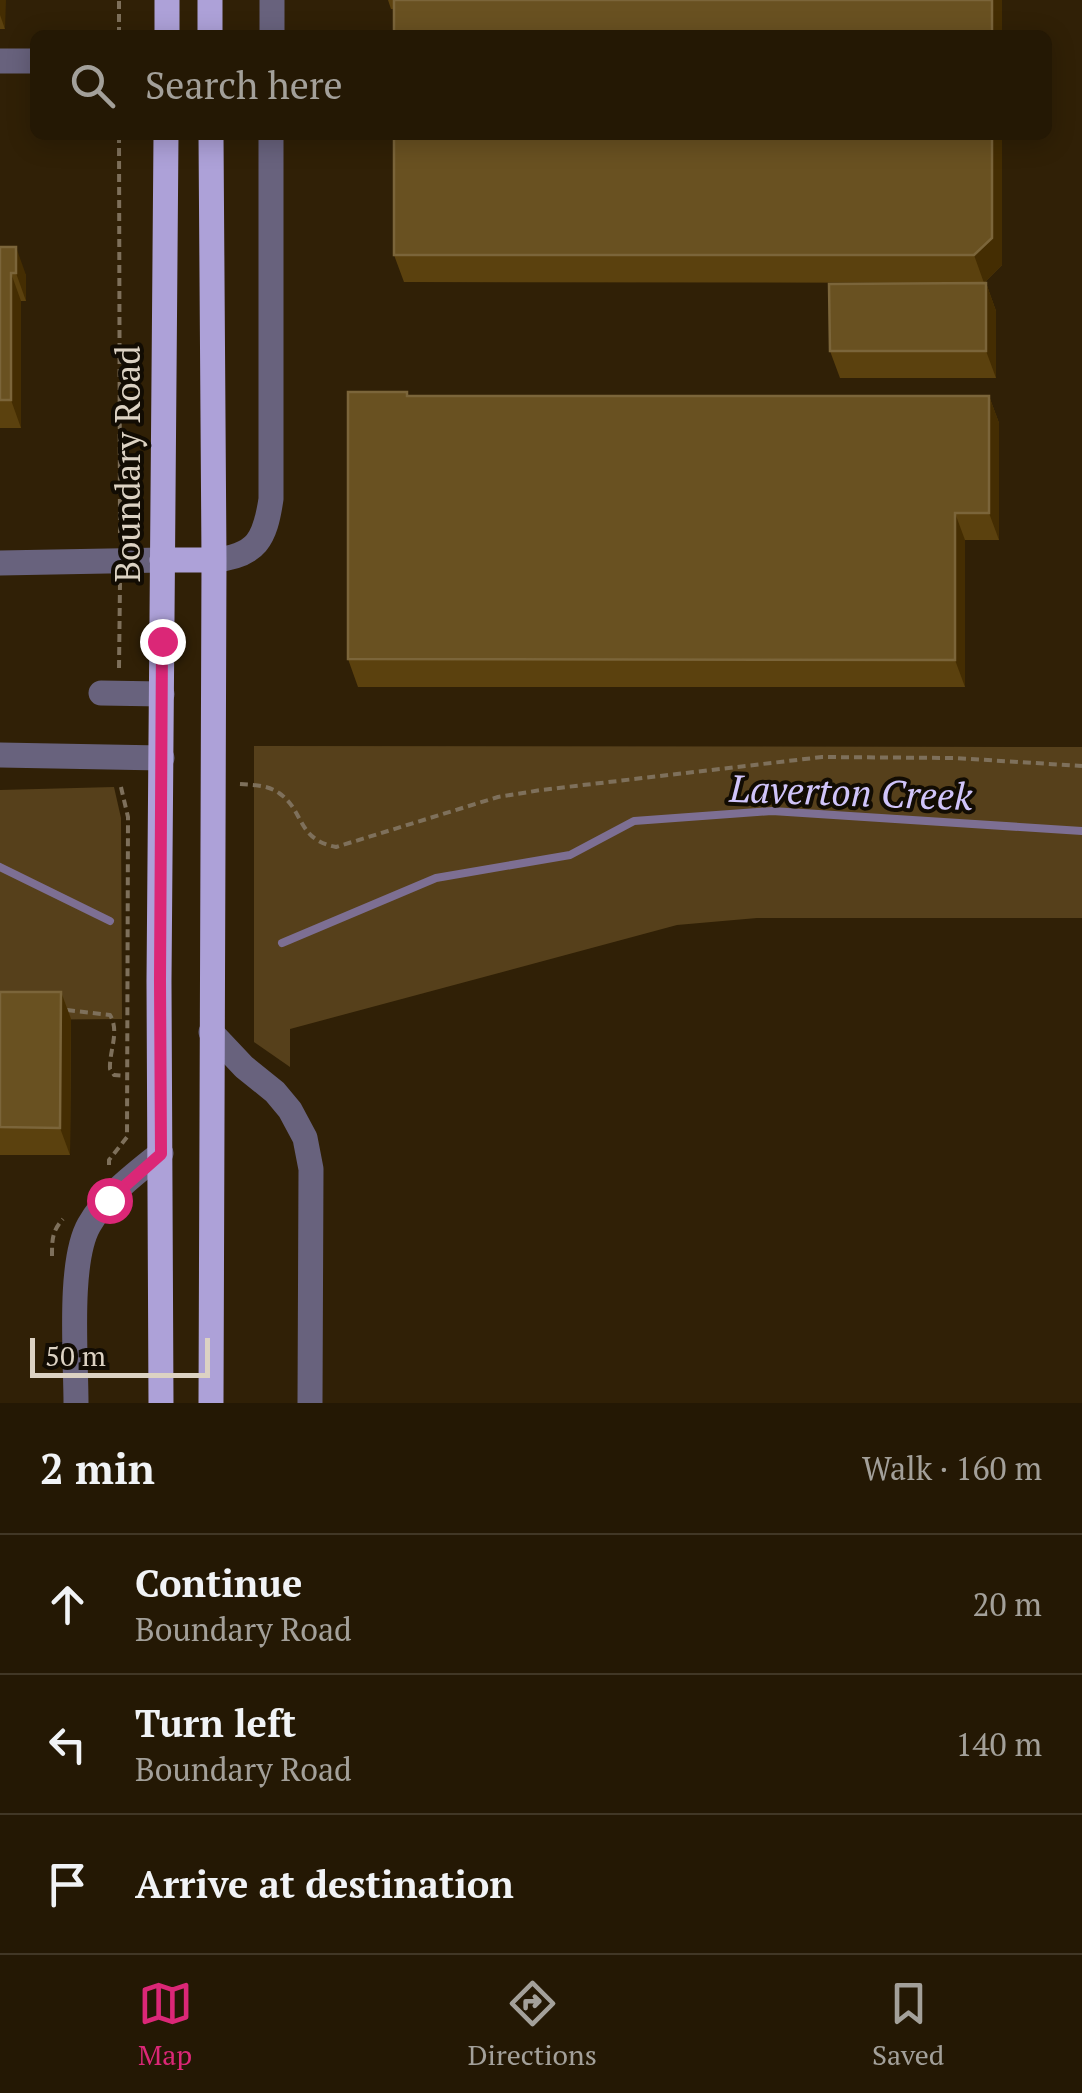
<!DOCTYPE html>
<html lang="en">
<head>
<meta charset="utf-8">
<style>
	:root { --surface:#241804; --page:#2c210e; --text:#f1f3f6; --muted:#a3a09a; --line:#413726; --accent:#db2777 }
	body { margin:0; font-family:"PT Serif",serif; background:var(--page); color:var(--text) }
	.scale { position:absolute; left:30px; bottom:25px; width:180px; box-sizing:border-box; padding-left:10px; border:5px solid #dcd2c3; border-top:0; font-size:28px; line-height:35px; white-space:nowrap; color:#dcd2c3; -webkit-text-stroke:8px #120c03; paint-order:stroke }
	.stop { position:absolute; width:30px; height:30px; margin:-22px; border:8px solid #db2777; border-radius:50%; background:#fff }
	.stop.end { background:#db2777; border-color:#fff; box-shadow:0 2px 10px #0008 }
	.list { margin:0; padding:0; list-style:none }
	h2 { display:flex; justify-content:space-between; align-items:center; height:130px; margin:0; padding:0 40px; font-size:42px }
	h2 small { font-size:32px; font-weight:400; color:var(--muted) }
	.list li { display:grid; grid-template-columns:65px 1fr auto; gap:30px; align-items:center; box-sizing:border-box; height:140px; padding:0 40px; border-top:2px solid var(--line) }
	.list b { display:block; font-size:38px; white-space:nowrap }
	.list p { margin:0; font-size:32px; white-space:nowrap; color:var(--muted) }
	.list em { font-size:32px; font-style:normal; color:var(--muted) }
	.icon { flex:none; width:55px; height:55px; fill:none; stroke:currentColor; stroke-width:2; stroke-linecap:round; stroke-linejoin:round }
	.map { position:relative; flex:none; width:1082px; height:1403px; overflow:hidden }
	.search { position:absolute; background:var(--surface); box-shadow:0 5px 25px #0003; left:30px; right:30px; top:30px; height:110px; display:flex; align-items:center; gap:25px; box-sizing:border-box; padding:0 35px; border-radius:15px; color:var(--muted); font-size:38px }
	.sheet { height:550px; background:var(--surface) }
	nav { display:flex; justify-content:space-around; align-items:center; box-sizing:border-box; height:140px; border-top:2px solid var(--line); background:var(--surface); font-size:28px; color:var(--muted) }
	nav a { display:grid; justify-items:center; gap:5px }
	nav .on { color:var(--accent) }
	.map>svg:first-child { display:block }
</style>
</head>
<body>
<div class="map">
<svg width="1082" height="1403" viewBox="0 0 1082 1403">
	<rect width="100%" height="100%" fill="#302006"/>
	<path fill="#56401b" d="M254,746L1082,747V918H757L677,925L290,1029V1067L254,1042Z
		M114,787L121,818L122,1019L0,1020V790Z"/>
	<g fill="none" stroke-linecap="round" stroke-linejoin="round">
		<path stroke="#7d6f93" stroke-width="8" d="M0,867L110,921
			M282,943L436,878L570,855L634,821L772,811L1082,831"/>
		<path stroke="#7e705b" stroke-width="4" stroke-dasharray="8 5" stroke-linecap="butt" d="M119,35V0
			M119,135L120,538
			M119,668L120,583
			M240,784C253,785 268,785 279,793C305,811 296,839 336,847L498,797L541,790L822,757L955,758L1082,766
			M67,1010L110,1015C120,1032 109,1051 110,1069L114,1075L128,1076
			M109,1165V1160L127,1137L128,817L120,783
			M52,1256C52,1240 52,1231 63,1219"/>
		<path stroke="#68627d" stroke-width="25" d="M272,35V0
			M0,61H35
			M214,560C257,556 265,539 271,499V135
			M0,563L162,560
			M101,693L162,694
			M0,755L162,758
			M211,1032L244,1067L275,1092L290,1110L305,1138L311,1169L310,1403
			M76,1403C76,1357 68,1262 89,1225C105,1196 136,1173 161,1153"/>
		<path stroke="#ada1d8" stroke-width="25" d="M210,0V35
			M167,35V0
			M162,560H214
			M161,1403L159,981L166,135
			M211,1403L214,560L211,135"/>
	</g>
	<path fill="#5b410e" d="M0,0L5,29H0Z
		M388,0H1002L391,9Z
		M1002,135V265L984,283L404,282L394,255Z
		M0,247L26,275V301H21V428H0Z
		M986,283L996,311V378H840L830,351Z
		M408,396H989L999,423V540H965V687H358L348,659Z
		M0,992H61L71,1019L70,1155H0Z"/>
	<path fill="#442d02" d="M0,0H6L5,29L0,15Z
		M992,0H1002V35H992Z
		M992,135H1002V265L984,283L974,255Z
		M16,247L26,275V301L16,273Z
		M11,273L21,301V428L11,400Z
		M986,283L996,311V378L986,351Z
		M989,396L999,423V540L989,513Z
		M955,513L965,540V687L955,660Z
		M61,992L71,1019L70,1155L60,1128Z"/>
	<path fill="#695121" stroke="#7b653a" stroke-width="2.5" d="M394,0H992V35H394Z
		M394,135H992V238L974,255H394Z
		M0,247H16V273H11V400H0Z
		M986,283V351H830L829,284Z
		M348,392H407V396H989V513H955V660L348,659Z
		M0,992H61L60,1128L0,1127Z"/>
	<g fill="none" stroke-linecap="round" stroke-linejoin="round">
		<path stroke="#db2777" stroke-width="12" d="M109,1200L161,1154L160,981L162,641"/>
	</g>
	<g text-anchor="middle" stroke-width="8" stroke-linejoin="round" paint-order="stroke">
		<g font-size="35" fill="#dcd2c3" stroke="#120c03">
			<text transform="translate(128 464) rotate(-90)" y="12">Boundary Road</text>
		</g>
		<g font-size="38" font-style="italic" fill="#d0c4fa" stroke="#120c03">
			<text transform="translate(851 793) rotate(2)" y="13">Laverton Creek</text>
		</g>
	</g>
</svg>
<div class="scale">50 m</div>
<div class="stop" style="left:109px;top:1200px"></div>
<div class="stop end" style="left:162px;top:641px"></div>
<div class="search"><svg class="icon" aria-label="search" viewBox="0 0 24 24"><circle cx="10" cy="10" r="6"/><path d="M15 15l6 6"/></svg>Search here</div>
</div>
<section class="sheet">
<h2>2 min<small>Walk · 160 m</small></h2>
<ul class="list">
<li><svg class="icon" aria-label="ahead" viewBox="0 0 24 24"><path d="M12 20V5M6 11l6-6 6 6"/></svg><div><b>Continue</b><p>Boundary Road</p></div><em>20 m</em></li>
<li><svg class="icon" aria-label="left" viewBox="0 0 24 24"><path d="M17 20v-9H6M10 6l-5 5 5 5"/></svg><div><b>Turn left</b><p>Boundary Road</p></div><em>140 m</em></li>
<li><svg class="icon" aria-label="arrive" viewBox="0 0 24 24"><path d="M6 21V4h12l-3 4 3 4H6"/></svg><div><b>Arrive at destination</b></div></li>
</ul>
</section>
<nav>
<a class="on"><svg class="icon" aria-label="map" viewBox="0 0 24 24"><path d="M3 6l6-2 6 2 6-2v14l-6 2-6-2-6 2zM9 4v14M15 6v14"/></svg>Map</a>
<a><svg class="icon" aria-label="directions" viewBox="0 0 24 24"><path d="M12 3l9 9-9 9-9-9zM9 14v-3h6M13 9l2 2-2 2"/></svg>Directions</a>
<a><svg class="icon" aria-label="saved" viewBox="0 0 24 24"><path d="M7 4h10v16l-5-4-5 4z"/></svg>Saved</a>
</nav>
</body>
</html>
